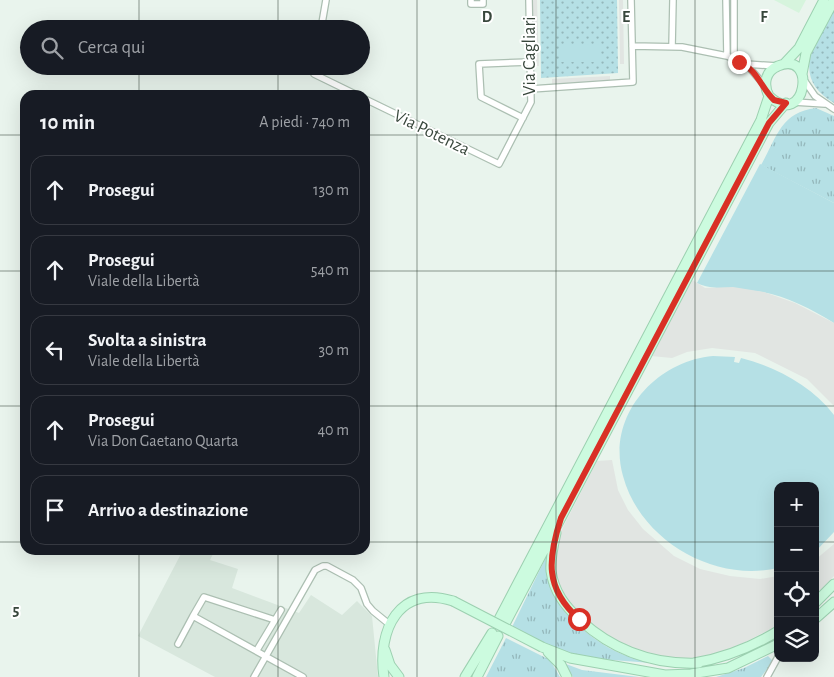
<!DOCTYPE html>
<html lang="it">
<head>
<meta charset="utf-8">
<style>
	:root { --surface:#171b24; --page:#242831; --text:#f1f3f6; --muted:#9ea1a6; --line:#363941 }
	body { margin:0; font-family:"Alegreya Sans",sans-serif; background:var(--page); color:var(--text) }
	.controls { position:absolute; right:15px; bottom:15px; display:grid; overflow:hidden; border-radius:10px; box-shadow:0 5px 20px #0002 }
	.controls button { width:45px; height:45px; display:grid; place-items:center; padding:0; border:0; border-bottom:1px solid var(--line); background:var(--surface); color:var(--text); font:25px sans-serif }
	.stop { position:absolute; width:15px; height:15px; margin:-11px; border:4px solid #d93025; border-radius:50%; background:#fff }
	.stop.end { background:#d93025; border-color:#fff; box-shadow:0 1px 5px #0008 }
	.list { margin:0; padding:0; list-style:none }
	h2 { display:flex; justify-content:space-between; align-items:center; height:65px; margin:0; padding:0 20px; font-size:21px }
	h2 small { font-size:16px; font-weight:400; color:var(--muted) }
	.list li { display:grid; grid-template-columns:32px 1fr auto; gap:15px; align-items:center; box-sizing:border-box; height:70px; margin:0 10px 10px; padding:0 10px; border:1px solid var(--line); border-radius:15px }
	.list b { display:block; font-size:19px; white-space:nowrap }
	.list p { margin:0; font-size:16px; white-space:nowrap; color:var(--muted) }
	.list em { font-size:16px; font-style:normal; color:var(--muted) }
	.icon { flex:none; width:28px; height:28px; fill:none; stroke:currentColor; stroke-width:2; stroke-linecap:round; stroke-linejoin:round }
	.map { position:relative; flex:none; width:834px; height:677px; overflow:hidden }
	.search { position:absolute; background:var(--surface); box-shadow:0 5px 20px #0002; left:20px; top:20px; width:350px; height:55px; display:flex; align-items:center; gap:12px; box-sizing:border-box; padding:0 18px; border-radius:28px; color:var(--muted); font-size:19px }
	.panel { position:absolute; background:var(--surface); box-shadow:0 5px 20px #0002; left:20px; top:90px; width:350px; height:465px; border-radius:15px }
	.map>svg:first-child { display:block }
</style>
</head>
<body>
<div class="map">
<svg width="834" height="677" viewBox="0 0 834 677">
	<defs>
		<pattern id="grass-tufts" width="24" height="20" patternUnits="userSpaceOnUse" patternTransform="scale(1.25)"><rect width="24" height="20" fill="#b5e0e5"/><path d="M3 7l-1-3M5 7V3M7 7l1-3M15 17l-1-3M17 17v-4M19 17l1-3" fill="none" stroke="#94b7bb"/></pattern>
		<pattern id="park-dots" width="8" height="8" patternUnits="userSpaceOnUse" patternTransform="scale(1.25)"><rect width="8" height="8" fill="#b5e0e5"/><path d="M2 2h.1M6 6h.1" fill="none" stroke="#94b7bb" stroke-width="1.8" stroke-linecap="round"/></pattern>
	</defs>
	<rect width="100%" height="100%" fill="#e9f4ed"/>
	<path fill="#d8e7dd" d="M183,550H215L210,560L238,569L232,588L299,613L311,595L342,615L357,601L372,616L378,677H215L138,636Z"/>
	<path fill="#d6f4dd" d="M774,0H806L799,13Z"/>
	<path fill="url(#grass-tufts)" d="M816,108L834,116V203L761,165C777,137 781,112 816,108Z
		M550,549C548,559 546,569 548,579C554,609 589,638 615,651C627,657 639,660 652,663L598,659L560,651L512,627Z
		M506,638L550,660L560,677H486Z
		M768,656L773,661L761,677H716L744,668Z
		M566,664L582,670L639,677H573Z"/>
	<path fill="url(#park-dots)" d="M540,0H617L618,73L541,78Z
		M834,7V103C816,92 806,79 810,57Z"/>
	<path fill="#b5e0e5" d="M599,44V62H560V45Z
		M760,164L834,203V323C813,310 787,296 762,292C745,289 709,290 697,283Z
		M713,356L735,357L734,362L739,363L741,358C776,367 812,386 834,415V532L815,552V486H778V568C714,583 640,540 623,476C606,417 655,361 713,356Z"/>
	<path fill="#e1e5e2" d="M532,0H537L539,66H534Z
		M619,0H623L624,64H620Z
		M610,76V80L552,84V79Z
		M691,279L705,288L733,287L764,292L795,303L834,323V406L807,379L755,353L712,348L687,352L672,358L651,356Z
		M612,460L618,490L628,510L643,529L674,556L700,569L730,576L760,579L778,576V625L736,647L709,656L683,660L625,650L587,623L560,593L553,564L559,535L597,461Z
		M834,544V576L815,596V560Z"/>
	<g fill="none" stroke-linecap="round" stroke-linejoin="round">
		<g stroke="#acbfb2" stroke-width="8">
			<path id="street" d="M471,0V4H483V0
				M726,0L727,56
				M734,0V59
				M321,29L326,0
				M632,46L682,47L727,56L746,64L777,66
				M672,47L673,0
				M746,64L766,87
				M315,66L314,74L357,95
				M804,80L815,96L834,109
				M531,89L633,82L631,0
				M365,99L499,164L531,102L529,0
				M794,102L825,104
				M523,118L481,97L479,64L530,62
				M275,620L281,610
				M178,644L193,616
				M257,650L275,620L204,597L193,616L303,677
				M254,677L315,570L323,566H327L353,580L361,588L367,604L373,611L389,624
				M767,677L778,657"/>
		</g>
		<g stroke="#9cd0b0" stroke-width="11">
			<path id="secondary" d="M784,64L799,48L824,0
				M802,74L806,53L834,0
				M556,533C553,546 550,559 551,571C554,592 565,606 580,620C614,651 653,665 699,663
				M815,603L834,584
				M815,619L834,602
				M498,621L761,120L769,96C763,85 765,71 778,66C818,49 806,131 769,96
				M505,624L769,123L786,103
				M542,647L570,658L665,675L691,674L728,668L778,644
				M385,650L390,665L399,677
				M548,652L561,665L567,677
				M694,663C724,658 752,647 778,631
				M384,677C377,630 399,584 453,601
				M465,677L492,633
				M477,677L498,636"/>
		</g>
		<use href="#street" stroke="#fff" stroke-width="5.5"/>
		<use href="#secondary" stroke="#ccfbdf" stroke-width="9"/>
		<g stroke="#9cd0b0" stroke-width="11" stroke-linecap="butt">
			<path id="secondary-bridge" d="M453,601L542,647"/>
		</g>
		<use href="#secondary-bridge" stroke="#ccfbdf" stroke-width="9"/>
	</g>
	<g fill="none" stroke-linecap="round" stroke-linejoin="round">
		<path stroke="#d93025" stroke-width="6" d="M579,619C544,588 548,558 561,518L769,123L786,103L774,100C761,88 757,69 739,62"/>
	</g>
	<path fill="none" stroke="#38473c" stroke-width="1" stroke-opacity="0.55" d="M139,0V29M278,0V29M417,0V677M556,0V677M695,0V677M139,66V95M278,66V95M0,135H25M365,135H834M0,271H25M365,271H834M0,406H25M365,406H834M0,542H25M365,542H778M815,542H834M139,550V677M278,550V677"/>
	<g text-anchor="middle" stroke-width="4" stroke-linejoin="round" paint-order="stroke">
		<g font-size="18" fill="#38473c" stroke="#fff">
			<text transform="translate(529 56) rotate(-90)" y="6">Via Cagliari</text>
			<text transform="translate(432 132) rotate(26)" y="6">Via Potenza</text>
		</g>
	</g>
	<g font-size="16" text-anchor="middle" font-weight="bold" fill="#38473c" stroke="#fff" stroke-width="4" stroke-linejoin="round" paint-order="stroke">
		<text x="487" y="22">D</text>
		<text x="626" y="22">E</text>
		<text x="764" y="22">F</text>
		<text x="16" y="615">5</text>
	</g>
</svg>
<div class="controls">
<button>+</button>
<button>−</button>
<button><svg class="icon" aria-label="locate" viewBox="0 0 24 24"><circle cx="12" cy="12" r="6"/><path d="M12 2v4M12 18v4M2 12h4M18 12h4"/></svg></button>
<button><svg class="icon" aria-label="layers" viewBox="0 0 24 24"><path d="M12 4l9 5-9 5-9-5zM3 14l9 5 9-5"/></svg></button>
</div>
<div class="stop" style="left:579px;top:619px"></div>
<div class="stop end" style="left:739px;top:62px"></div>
<div class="search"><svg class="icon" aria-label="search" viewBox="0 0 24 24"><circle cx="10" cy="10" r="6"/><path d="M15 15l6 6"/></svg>Cerca qui</div>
<section class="panel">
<h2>10 min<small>A piedi · 740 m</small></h2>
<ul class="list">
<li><svg class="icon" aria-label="ahead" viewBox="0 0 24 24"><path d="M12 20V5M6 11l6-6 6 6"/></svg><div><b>Prosegui</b></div><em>130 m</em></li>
<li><svg class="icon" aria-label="ahead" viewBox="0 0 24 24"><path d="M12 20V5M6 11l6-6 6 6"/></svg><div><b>Prosegui</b><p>Viale della Libertà</p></div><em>540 m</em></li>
<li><svg class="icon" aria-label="left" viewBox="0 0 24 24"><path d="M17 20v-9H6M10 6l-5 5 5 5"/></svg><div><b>Svolta a sinistra</b><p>Viale della Libertà</p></div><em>30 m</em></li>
<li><svg class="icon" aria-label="ahead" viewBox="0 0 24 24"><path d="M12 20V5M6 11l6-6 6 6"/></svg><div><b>Prosegui</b><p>Via Don Gaetano Quarta</p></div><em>40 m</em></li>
<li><svg class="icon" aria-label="arrive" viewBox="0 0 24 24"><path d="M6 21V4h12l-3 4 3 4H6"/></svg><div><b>Arrivo a destinazione</b></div></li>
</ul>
</section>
</div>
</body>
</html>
